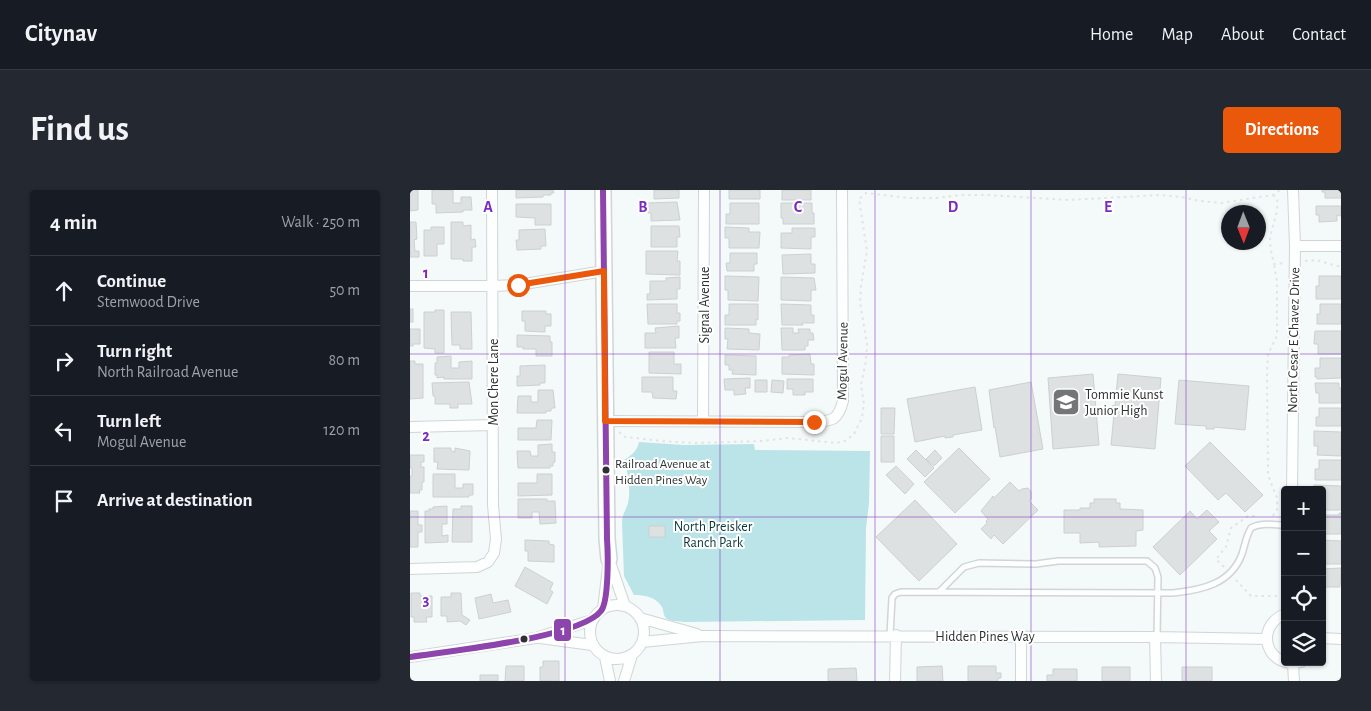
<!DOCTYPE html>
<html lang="en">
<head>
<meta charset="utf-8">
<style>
	:root { --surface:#171b24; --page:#242831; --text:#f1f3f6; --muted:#9ea1a6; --line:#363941; --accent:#ea580c }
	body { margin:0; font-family:"Alegreya Sans",sans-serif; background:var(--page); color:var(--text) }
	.controls { position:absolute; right:15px; bottom:15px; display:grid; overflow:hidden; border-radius:5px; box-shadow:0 1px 4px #0004 }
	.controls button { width:45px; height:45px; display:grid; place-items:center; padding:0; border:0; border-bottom:1px solid var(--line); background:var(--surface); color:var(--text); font:25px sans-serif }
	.compass { position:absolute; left:811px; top:15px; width:45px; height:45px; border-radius:50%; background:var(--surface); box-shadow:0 1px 4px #0004; rotate:179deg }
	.stop { position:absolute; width:15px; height:15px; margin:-11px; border:4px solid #ea580c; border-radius:50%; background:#fff }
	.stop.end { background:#ea580c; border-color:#fff; box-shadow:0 1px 5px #0008 }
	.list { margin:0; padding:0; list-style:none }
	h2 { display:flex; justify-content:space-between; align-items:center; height:65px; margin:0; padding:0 20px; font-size:21px }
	h2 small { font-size:16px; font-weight:400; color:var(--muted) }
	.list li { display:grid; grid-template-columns:32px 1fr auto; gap:15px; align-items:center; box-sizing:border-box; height:70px; padding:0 20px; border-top:1px solid var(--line) }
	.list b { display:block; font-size:19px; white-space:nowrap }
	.list p { margin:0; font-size:16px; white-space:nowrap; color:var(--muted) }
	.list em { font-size:16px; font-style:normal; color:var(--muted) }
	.icon { flex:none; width:28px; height:28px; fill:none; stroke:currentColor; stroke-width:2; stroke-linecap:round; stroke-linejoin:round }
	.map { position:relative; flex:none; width:931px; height:491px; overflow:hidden; border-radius:5px }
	header { display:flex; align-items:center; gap:30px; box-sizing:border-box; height:70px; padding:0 25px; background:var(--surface); border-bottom:1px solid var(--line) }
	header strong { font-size:24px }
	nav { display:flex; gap:28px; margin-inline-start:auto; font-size:18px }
	.intro { display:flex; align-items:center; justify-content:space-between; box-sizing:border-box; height:120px; padding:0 30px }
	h1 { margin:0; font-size:35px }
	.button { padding:12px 22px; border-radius:5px; background:var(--accent); color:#fff; font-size:18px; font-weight:700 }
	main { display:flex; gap:30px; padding:0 30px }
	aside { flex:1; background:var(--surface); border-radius:5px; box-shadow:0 1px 4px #0004 }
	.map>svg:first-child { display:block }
</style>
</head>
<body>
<header>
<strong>Citynav</strong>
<nav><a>Home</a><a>Map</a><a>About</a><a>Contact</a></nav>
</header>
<div class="intro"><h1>Find us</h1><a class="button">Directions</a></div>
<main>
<aside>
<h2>4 min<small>Walk · 250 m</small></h2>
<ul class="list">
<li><svg class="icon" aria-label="ahead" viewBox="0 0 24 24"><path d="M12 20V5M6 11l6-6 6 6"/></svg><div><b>Continue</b><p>Stemwood Drive</p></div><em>50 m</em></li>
<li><svg class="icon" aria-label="right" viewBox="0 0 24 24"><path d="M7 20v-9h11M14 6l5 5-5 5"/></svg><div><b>Turn right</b><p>North Railroad Avenue</p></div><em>80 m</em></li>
<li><svg class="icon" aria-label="left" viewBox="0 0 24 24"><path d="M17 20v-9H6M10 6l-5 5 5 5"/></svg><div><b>Turn left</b><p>Mogul Avenue</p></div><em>120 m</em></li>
<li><svg class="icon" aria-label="arrive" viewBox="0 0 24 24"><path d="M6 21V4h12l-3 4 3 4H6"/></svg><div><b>Arrive at destination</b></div></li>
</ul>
</aside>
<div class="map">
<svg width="931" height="491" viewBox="0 0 931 491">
	<rect width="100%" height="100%" fill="#f4f9f9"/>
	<path fill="#bae4e7" d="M229,252L274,255L344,254L345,260L460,261L459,313L456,338L455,430L275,432C270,431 260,432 256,428C253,425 254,421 252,417C246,407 235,405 224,405L214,386L212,332C212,325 216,320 218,313C221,300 218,282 214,270C222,265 227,261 229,252Z"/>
	<path fill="#dee1e1" stroke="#ccd0d0" d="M0,0H8V20L0,21Z
		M22,0H43V13H51V7H61L62,20H53V22L26,23V14H22Z
		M106,0H143L144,3H141V5H133V7L106,8Z
		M244,0H269V8L244,9Z
		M319,0H350V9H319Z
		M372,0H401V10H372Z
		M912,0H931V8H915V2H912Z
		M267,12L270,30L241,31V23H238L236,13Z
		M320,13H349V34H316V24H320Z
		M371,13H402V23H404V34H373V28H371Z
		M106,14H141V35H125V28L106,27Z
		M906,16H931V26L927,25V31L909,32V25H906Z
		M0,32H6L7,49L4,50L5,61H9V67H0Z
		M41,32H53V36L61,35V50L65,49L66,57H62V71H53V69H41Z
		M241,36H269L270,47H267V57H241Z
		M21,37H34V54H27V66H14V40H21Z
		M315,37L339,38V42H350L349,58H319V48H315Z
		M382,38H405V47H401V59L371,58V43H382Z
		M135,39L136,56H131V59L107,60L106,50H109V40Z
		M236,61H268L267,71H270V85L236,84Z
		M320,63H347V74H344V81H317L316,73H320Z
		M401,64V74H405V83L373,84L372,65Z
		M315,86L349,87L348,111L318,110V100H315Z
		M909,86H931V109H906V96H909Z
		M270,87V99H267V109L237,110V104H240V91H256V88Z
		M371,87L404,88L406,100H401V111L371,110Z
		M237,114H267V123H270V131H267V134H238Z
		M319,114H348V130L346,129V135H315V125H319Z
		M371,114L401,115V125H404V133H392L393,135H372Z
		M910,114H931V134H907V124H910Z
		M0,119H3V132H0Z
		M25,120H34V163H25V159L14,158V122H25Z
		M112,121H136V124H141V136H135V142L115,141V131H112Z
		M41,122H61L62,159H50V155H42Z
		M269,136V148H265L266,158H235V143H246L245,138Z
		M315,138L339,139V143L350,144L349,160L317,159L318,149H315Z
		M371,138H383V143H389L388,139H400V143H403L404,150H398V156H395V160H372Z
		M0,139H10V154H3V156H0Z
		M905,141H931V164H908V154H904Z
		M107,145L140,146V152H142V166H126V159H113V157H107Z
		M239,162H264V174H271V184L239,183Z
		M400,164L401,174H404V185L372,184V167H379V165Z
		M315,165L346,166V185L322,184L323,180H319V175H315Z
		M41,166V178H49V172L62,171V189H34V187L27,188V185H25V173H27V167Z
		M910,168H931V188L907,189V187H905V178H910Z
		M0,171H5V174H13V208L0,209Z
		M135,175V193H130V195L107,196V186H110V176Z
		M683,184L689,255L643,259L638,188Z
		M708,184L751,188L745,259L701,255L704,224L702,223L703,215L705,216Z
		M232,187H263V201H267L266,209L243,208L242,202H232Z
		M340,188V198H335L336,204L324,205V200H315L314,189Z
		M377,189H403V202H395V205H383V199H377Z
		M345,190H357V202H345Z
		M362,190L374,191L373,203L361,202Z
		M769,190L839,196L835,240L804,237V239H796V236L765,234Z
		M59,192L62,214H48V218H40V214H25V206H23L22,193Z
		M621,192L633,259L590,267L585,237L584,238L579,200Z
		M905,193H929V198H931V213H909V203H906Z
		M565,197L572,240L543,245V247L535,248V246L505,252L497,209Z
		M128,200H143L145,218H141V221H136V223H107L108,206H121V212H128Z
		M471,218H485L484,244H471Z
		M909,218H931V236H906V227H909Z
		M127,230H142L141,250H108V238H126Z
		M904,241L931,242V266L907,265L908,256H904Z
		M471,246H484V272H471Z
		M800,252L853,305L835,322L816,303L808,310L775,276Z
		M142,254V262H145V272L143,273V276H140V278H108L107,261H120L121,266H128V255Z
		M24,258H41V261L45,262V258L60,261L59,280L27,279L28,272H24Z
		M549,258L580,289L545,323L514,292Z
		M506,260L524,278L515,287L497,269Z
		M525,260L532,268L524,276L516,269Z
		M0,265H14V272H11V277H14V292H12V300H9L10,303H0V286H2V278H0Z
		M909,270H931V290H905V279H909Z
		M486,276L504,294L495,304L476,285Z
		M23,284H45V298H53V294H63V305H59V307H23Z
		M127,284H142V305L108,306V293H127Z
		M600,292L609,301L612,299L618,298L621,302V309L619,311L628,320L593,354L584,345L581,349L571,339L577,333L576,331L578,329L571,321L583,306L584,308Z
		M904,295L931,296V320H912V300H903Z
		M108,309H137V311H145L146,333L130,334L129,322H122V328H108Z
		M684,309H706V313H710V319L733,320V340L726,341V356L689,357V352L670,353V343H654V320H670V318H680V313H684Z
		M505,310L547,354L509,391L466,347Z
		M37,316V334H32V346L38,345V352L15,353V321H19V319H23V317Z
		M51,316H62V352H42L43,319H51Z
		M797,320L809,332L799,341L807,349L770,385L743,357L780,321L787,329Z
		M0,321H8V335H12V342H8V357H0Z
		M929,323H931V344H912V325H929Z
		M239,336H255V347H239Z
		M115,350L139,351V354L144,355V372L118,371V361H115Z
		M912,350L931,351V374H912Z
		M115,377L143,393L140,400L143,402L137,414L105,396Z
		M931,378L930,397H912V379Z
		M1,403H10V406H22V427H16L17,432H4V427H1Z
		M41,403H51L52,425L60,430L56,435L50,431L37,432V426H31V407H41Z
		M81,404L83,413L98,410L101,422L69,429L65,408Z
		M133,471H149V491H130V477H133Z
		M96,476H114V491H95Z
		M532,476L533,491H507V477Z
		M558,476H586V483H591V488H588V491H558Z
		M692,477H720V491H692Z
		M772,477H802V491H772Z
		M446,478L447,491H418V479Z
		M643,479H667V491H637V485H643Z
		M70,485H88V491H70Z"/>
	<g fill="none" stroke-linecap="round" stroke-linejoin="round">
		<g stroke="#d1d5d5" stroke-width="8">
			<path id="lane" d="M529,402L554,377L569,373L626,374L648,371H737L745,378L748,387L747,447
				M480,445L482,408L485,404L491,402L763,403C792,400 821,394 832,364C835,355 836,346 841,338C850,332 864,335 875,335"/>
		</g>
		<g stroke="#d1d5d5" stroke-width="12">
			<path id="street" d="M885,56H931
				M0,96H83L108,95L194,81
				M195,231L404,232C423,231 428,230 433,211L432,0
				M293,231L294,0
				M0,237L83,235
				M882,300L885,56L883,0
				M200,372L215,416
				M0,379L67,377L78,372L84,363L86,349L83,315L82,0
				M180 442a27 27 0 1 1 54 0a27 27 0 1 1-54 0Z
				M193,419L199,369
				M875,424C843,437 857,480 891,472
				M230,428L287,444
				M745,447L746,491
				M130,448L182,455
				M912,448L931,449
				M232,452L293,446L745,447L857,449
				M0,467L126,448L182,430
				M195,467L200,491
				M883,474L884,491
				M214,491L222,465
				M485,491L486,445
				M611,491V446"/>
		</g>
		<g stroke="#d1d5d5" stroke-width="18">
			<path id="secondary" d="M193,0L197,349L199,369"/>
		</g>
		<path stroke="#e2e4e4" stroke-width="2" stroke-dasharray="2.5 4" stroke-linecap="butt" d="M863,5L867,8C869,23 862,35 860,49C860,57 862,66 864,74L875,73
			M895,71L906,70L931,77
			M209,242L215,247L250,251L285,253L353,251L378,248L426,253L435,251L444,244L452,228L454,214L451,195L456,171L457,155L450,112L451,96L457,61L449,9L456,3L499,8H527L550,5H578L658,10L751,5L772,7L790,11L811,13L863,5L870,0
			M863,326L867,320V308L858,285L857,183L858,164L867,146V92L864,74
			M814,377L806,369L816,357L821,338L838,326H846
			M826,390L841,406H871"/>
		<use href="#lane" stroke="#fdfefe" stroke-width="5"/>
		<use href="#street" stroke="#fdfefe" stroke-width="10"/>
		<use href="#secondary" stroke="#fdfefe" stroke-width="15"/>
		<g stroke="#fff" stroke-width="10">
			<path id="bus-1" d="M0,467C38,461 170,448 191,421C199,411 198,362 197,349L193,0"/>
		</g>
		<use href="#bus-1" stroke="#8e44ad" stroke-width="6"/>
	</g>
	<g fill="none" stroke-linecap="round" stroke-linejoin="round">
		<path stroke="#ea580c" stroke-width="6" d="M108,95L194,81L195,231L404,232"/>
	</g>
	<path fill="none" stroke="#7b2cbf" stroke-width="1" stroke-opacity="0.55" d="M155,0V491M310,0V491M465,0V491M621,0V491M776,0V491M0,164H931M0,327H875M912,327H931"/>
	<defs>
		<g id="school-square" transform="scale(1.4375)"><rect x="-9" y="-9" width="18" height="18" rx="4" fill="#737676" stroke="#fff"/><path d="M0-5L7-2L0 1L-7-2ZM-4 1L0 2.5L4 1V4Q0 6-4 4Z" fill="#fff"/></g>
	</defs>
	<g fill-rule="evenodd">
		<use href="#school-square" x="656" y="212"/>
	</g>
	<g fill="#2d3030" stroke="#fff" stroke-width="2">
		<circle cx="196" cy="280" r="4.5"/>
		<circle cx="114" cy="449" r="4.5"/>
	</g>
	<g text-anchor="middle" stroke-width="4" stroke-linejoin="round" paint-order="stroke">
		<g font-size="13" fill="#2d3030" stroke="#fff" text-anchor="start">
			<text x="205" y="278">Railroad Avenue at<tspan x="205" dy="16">Hidden Pines Way</tspan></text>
		</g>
		<g font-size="14" fill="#2d3030" stroke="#fff">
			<text transform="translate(294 115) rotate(-90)" y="5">Signal Avenue</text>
			<text transform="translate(883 150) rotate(-89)" y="5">North Cesar E Chavez Drive</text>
			<text transform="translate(432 171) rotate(-89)" y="5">Mogul Avenue</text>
			<text transform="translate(83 192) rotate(-90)" y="5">Mon Chere Lane</text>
			<text x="575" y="451">Hidden Pines Way</text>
		</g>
		<g font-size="14" fill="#2d3030" stroke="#fff" text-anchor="start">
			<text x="675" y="209">Tommie Kunst<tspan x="675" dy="16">Junior High</tspan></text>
		</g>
		<g font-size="14" fill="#0a393c" stroke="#fff">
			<text x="303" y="341">North Preisker<tspan x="303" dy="16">Ranch Park</tspan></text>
		</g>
	</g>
	<g font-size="16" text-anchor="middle" font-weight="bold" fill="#7b2cbf" stroke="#fff" stroke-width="4" stroke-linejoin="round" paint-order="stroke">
		<text x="78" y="22">A</text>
		<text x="233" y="22">B</text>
		<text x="388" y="22">C</text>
		<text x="543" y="22">D</text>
		<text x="698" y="22">E</text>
		<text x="16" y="88">1</text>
		<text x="16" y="251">2</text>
		<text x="16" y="415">3</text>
	</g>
	<rect stroke="#fff" stroke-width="2" x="143" y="428" width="19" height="24" rx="5" fill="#8e44ad"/>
	<g font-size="14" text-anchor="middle" font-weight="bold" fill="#fff">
		<text x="153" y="445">1</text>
	</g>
</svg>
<div class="controls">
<button>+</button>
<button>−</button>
<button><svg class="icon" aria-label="locate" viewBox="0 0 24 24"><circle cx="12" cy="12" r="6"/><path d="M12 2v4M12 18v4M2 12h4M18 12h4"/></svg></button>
<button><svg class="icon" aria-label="layers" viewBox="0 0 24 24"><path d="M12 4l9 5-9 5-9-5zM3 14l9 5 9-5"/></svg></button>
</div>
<svg class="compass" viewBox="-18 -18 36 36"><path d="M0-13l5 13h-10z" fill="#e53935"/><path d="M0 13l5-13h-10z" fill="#9ea1a6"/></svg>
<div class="stop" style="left:108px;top:95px"></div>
<div class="stop end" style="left:404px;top:232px"></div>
</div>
</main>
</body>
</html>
